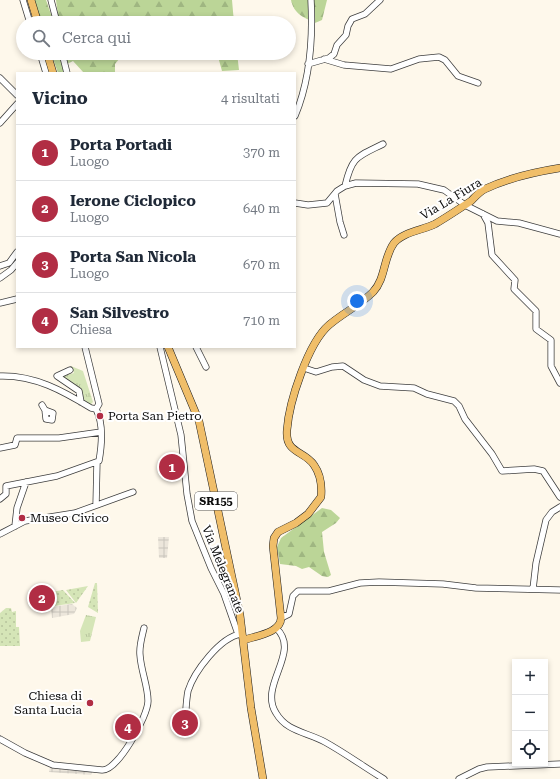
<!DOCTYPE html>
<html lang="it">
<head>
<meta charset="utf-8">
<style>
	:root { --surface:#fff; --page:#f2f2f3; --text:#1f2937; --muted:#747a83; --line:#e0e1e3; --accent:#b12d44 }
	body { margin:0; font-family:"Roboto Serif",serif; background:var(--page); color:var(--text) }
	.controls { position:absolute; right:12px; bottom:12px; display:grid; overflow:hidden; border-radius:0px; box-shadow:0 2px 6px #0003 }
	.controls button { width:36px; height:36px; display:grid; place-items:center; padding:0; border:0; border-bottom:1px solid var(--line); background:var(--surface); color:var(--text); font:20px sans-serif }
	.you { position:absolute; left:357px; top:301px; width:14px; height:14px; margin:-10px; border:3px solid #fff; border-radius:50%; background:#1a73e8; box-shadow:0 0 0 6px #1a73e833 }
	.badge { display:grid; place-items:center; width:26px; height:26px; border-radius:50%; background:var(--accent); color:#fff; font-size:13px; font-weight:700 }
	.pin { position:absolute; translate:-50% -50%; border:2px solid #fff; box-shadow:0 1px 4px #0006 }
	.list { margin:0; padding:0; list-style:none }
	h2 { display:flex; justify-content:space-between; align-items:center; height:52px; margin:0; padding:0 16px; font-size:17px }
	h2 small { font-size:13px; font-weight:400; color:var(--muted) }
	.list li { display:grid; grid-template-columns:26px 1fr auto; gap:12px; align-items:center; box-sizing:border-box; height:56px; padding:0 16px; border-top:1px solid var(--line) }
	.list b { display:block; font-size:15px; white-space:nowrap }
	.list p { margin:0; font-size:13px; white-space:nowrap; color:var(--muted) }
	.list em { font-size:13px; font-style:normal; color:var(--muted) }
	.icon { flex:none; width:22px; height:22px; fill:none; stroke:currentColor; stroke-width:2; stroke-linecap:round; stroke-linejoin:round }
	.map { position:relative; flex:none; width:560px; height:779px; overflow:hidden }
	.search { position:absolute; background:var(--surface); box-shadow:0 2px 6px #0003; left:16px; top:16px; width:280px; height:44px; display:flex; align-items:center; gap:10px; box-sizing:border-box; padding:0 14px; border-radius:22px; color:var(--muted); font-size:15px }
	.panel { position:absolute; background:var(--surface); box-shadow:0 2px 6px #0003; left:16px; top:72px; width:280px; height:276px; border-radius:0px }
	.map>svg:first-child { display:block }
</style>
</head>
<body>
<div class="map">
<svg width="560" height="779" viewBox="0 0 560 779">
	<defs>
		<pattern id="grass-dots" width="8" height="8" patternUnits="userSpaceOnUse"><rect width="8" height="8" fill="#d5e5b7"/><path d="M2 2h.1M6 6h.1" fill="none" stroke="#b6c39c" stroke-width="1.8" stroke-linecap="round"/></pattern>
		<pattern id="forest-firs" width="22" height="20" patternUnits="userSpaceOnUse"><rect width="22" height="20" fill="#bbd597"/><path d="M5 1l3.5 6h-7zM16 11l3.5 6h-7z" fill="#9fb681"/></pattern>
		<pattern id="park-tufts" width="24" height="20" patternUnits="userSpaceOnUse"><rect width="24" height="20" fill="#d5e5b7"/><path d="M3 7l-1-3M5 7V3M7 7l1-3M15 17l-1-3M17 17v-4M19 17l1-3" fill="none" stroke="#b6c39c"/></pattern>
		<pattern id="plaza-grid" width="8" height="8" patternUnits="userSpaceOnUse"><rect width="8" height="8" fill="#ece6db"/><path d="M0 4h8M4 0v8" fill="none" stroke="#c9c4bb"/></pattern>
	</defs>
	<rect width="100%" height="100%" fill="#fef8eb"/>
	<path fill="url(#grass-dots)" d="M95,583H97L98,613L88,607Z
		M88,586L76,603L66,590Z
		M63,590L75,603L54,606L53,602H50L44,593Z
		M6,608H11L12,612L16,611V627H19L20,646H0V613Z"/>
	<path fill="url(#forest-firs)" d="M34,0H46L54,23H41Z
		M56,0H232L234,23H59Z
		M291,0H327L322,20L315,23C303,17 294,14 291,0Z
		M51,53H60L64,73H58Z
		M65,53H124L115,64V73H84L73,61L67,64Z
		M217,53H237L239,70L222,71Z
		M322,508L331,510L340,518L336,523L322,532L324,552L331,575L328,577L322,576L309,567L302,569L296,566L280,564L277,547L281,538Z"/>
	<path fill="url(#park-tufts)" d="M71,366L83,371L93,402L90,405L84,402L78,391L56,378L74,373Z
		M86,615L96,617L90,641L81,642L80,631Z"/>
	<path fill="url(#plaza-grid)" d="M158,537H169L167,558H159Z
		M72,604L77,608L74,614L52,618L51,607Z
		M51,762L56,764L93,769L91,775L49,772Z"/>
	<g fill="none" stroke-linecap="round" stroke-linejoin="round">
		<g stroke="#3e3e3e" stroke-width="7">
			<path id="minor" d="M23,0L30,23
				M51,0L57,23
				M40,53L46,73
				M62,53L67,73
				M324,59L344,65L391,69L419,59L439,57L445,60L458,76L478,83
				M308,64L329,58L334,54L337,45L346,35L348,26L352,19L365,14L380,0
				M0,78L17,95
				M295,116C310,80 313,38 311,0
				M0,123L17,104
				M345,186C352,156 357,157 383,144
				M335,194L340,222L344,235
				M295,203L308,205L327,203L337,191L345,186L356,183L418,184L444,190L465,205L497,221L519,223L560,234
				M483,214L488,223L492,255L515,280L514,289L536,311V329L551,340V366L560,383
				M0,266L9,263L17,252
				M0,278L11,270L17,263
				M0,303L17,299
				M160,347L181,435L187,494L192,521L211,568L224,594L238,634
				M196,347L206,367
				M304,368L316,372L332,367L343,366L364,380L380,386L414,388L427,394L454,401L459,406L465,419L492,454L502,471L534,469L543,471L560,497
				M70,370L57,376L79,391L81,402
				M0,376C35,375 63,391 91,408L96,409L99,404L85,347
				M42,405L45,410L46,419L52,420L53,413L45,410
				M0,448L15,445L17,438H59L101,432
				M0,499L6,494V486L57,476L99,461C102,444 104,424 96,409
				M96,505L97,462
				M15,526L17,508L26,482
				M0,534L25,521L75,513L133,492
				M533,589L536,563L546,520L552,512L560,507
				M281,618L289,614L293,596L298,591H329L360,583L379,582L443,584L476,588L560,590
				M276,628C302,652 258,685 276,713C287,732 307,732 325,742C345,753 364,767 384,779
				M185,722C186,712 186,701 188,691C194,672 220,637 241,634
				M0,739L25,753L53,765L102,770C118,771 148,716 148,701C148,686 141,671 140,655C139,646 142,637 144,628
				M459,779L479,769L487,767L560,764"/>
		</g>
		<g stroke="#1c1c1c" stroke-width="8">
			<path id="major" d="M31,0L38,23
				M47,53L53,73
				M168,347L199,421L240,615L251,708L263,779
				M244,640C255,636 281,633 281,618L273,546L274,538L278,532L296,523L308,514L321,497C322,486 321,475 314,465C304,450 285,454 287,430C289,402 308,343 329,325C343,313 360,305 373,292C386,278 383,258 394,243C403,232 423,230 435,224C447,217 459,209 471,201C475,197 479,192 485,189C508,178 535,172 560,168"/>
		</g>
		<use href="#minor" stroke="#fff" stroke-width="5.5"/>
		<use href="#major" stroke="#f0be69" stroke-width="7"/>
	</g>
	<g fill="#b12d44" stroke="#fff" stroke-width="1.5">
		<circle cx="100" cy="416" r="4"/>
		<circle cx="22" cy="518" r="4"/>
		<circle cx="90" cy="703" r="4"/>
	</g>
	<g text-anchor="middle" stroke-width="4" stroke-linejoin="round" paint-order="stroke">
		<rect fill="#fff" stroke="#545454" stroke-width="1" x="195" y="492" width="42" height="18" rx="3"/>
		<g font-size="11" font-weight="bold" fill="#0b0b0b">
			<text x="216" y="505">SR155</text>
		</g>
		<g font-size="12" fill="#0b0b0b" stroke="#fff">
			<text transform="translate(451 199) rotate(-31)" y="4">Via La Fiura</text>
			<text transform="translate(223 569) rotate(68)" y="4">Via Melegranate</text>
		</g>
		<g font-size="12" fill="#0b0b0b" stroke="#fff" text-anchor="start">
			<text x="108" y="420">Porta San Pietro</text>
			<text x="30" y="522">Museo Civico</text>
			<text x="82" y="700" text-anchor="end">Chiesa di<tspan x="82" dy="14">Santa Lucia</tspan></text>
		</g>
	</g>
</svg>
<div class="controls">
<button>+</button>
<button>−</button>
<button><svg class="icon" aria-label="locate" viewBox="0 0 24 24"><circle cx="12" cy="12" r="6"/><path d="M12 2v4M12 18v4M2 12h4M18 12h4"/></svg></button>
</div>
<div class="you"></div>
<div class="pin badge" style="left:172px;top:467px">1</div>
<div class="pin badge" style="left:42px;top:598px">2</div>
<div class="pin badge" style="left:185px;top:723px">3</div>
<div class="pin badge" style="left:128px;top:727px">4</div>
<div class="search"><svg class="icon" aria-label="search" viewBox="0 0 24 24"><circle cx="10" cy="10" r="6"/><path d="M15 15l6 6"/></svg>Cerca qui</div>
<section class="panel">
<h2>Vicino<small>4 risultati</small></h2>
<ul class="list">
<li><span class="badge">1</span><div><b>Porta Portadi</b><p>Luogo</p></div><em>370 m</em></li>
<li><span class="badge">2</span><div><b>Ierone Ciclopico</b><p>Luogo</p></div><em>640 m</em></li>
<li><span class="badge">3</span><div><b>Porta San Nicola</b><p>Luogo</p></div><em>670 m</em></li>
<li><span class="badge">4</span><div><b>San Silvestro</b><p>Chiesa</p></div><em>710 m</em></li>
</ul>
</section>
</div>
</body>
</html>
